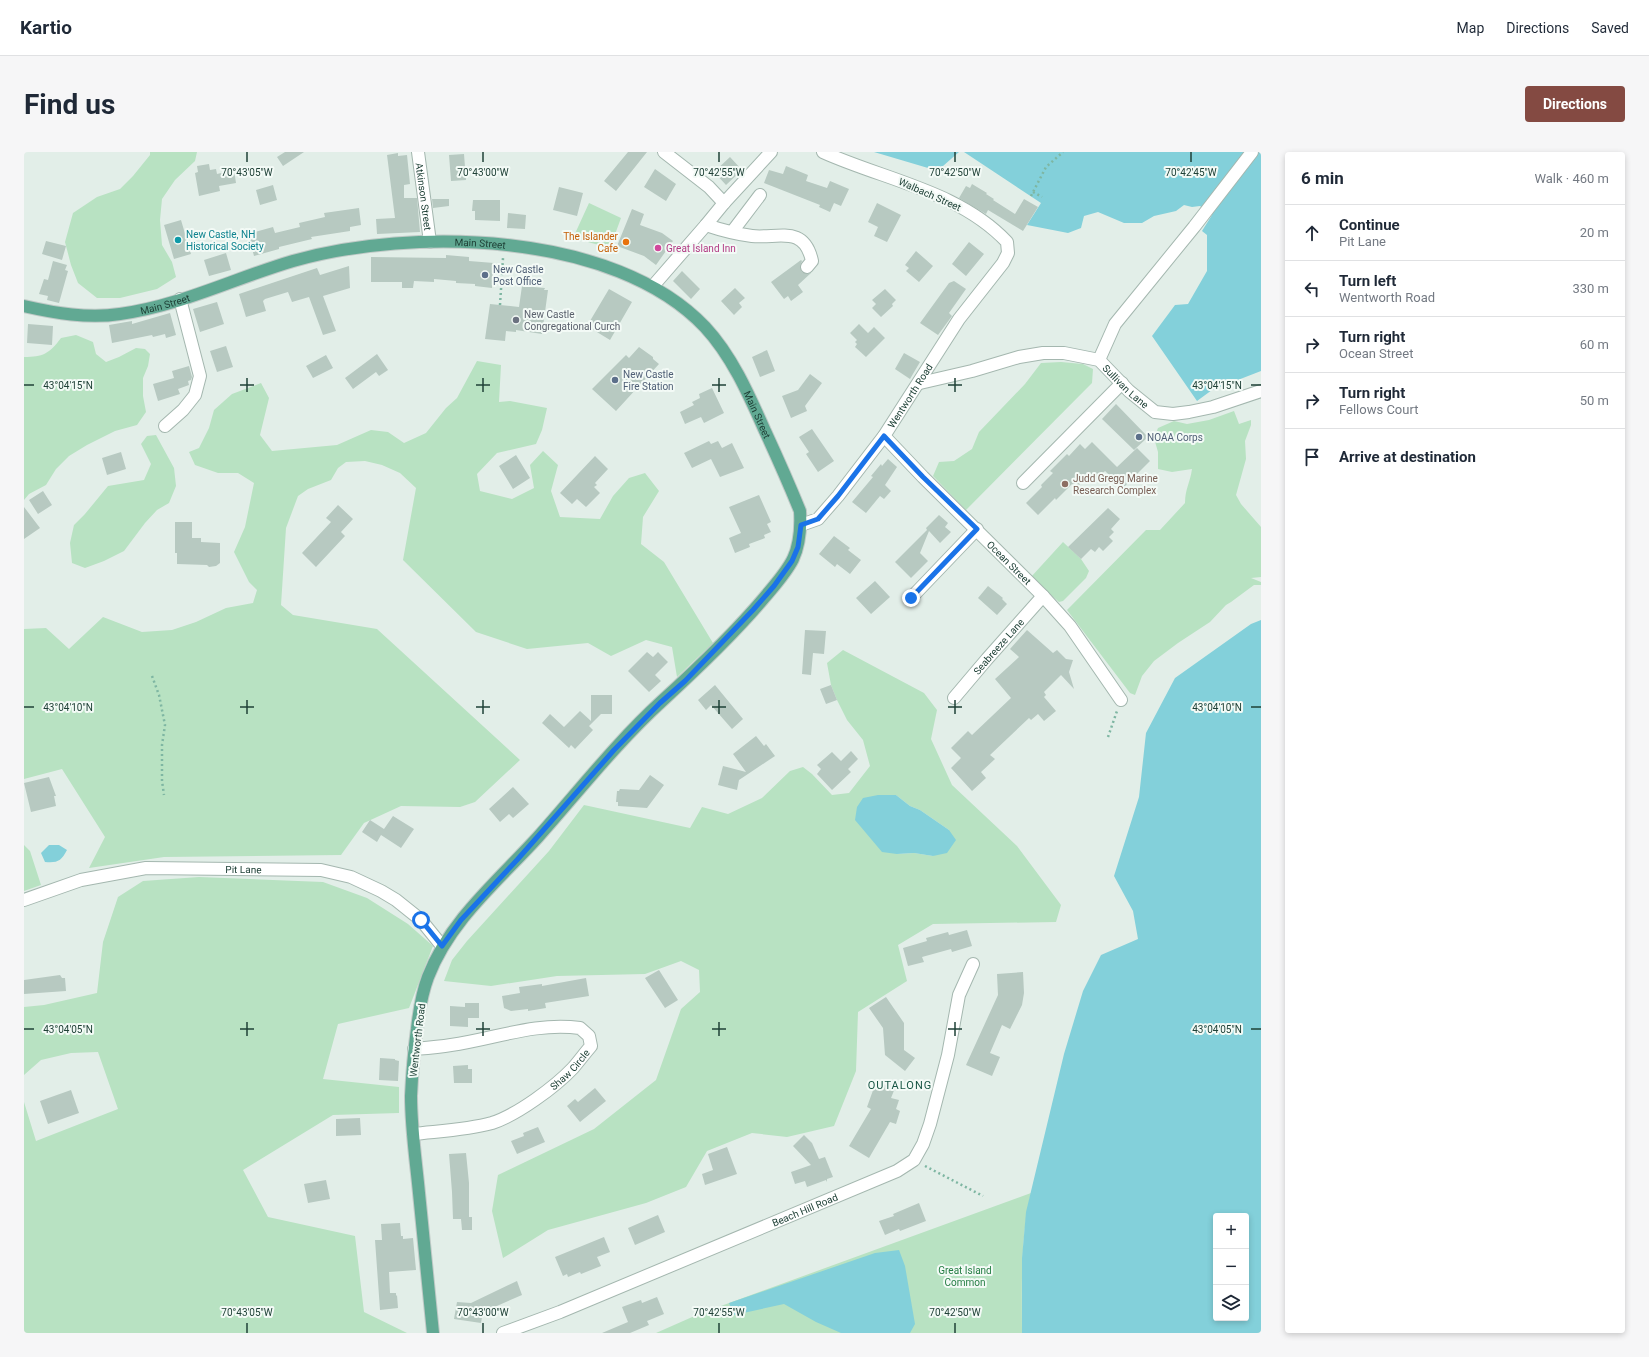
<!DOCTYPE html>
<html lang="en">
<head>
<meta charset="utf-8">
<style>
	:root { --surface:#fff; --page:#f6f6f7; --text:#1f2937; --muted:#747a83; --line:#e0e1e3; --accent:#844a42 }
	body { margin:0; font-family:Roboto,sans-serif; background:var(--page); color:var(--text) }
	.controls { position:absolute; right:12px; bottom:12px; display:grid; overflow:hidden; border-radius:4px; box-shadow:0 2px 6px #0003 }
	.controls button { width:36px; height:36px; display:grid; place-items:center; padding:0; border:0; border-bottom:1px solid var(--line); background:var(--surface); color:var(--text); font:20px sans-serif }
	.stop { position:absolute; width:12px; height:12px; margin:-9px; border:3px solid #1a73e8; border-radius:50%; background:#fff }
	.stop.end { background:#1a73e8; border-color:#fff; box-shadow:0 1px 4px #0008 }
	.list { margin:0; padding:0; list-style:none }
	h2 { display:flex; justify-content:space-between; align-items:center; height:52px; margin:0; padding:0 16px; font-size:17px }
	h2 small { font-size:13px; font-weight:400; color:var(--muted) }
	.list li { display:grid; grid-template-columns:26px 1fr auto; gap:12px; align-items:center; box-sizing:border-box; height:56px; padding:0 16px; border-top:1px solid var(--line) }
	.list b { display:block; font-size:15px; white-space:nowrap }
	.list p { margin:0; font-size:13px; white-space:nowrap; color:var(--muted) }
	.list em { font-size:13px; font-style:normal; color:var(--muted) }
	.icon { flex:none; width:22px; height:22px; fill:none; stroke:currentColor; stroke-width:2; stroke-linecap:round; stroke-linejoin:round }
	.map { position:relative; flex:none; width:1237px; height:1181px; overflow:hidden; border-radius:4px }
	header { display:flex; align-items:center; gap:24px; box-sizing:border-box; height:56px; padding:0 20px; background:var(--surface); border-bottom:1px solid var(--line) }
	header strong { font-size:19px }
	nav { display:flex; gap:22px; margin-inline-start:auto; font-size:14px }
	.intro { display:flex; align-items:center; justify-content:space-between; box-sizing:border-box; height:96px; padding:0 24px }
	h1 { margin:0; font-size:28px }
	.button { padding:10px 18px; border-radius:4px; background:var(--accent); color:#fff; font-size:14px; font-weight:700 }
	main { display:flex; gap:24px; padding:0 24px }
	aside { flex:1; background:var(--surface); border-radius:4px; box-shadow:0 2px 6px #0003 }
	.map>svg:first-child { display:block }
</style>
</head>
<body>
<header>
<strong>Kartio</strong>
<nav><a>Map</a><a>Directions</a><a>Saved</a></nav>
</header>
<div class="intro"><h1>Find us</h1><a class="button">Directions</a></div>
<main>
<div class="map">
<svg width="1237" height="1181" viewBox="0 0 1237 1181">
	<rect width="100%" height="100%" fill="#e2eee8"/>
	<path fill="#b8e2c2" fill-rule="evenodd" d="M126,0H173L171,9L151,28L138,47L136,68L138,93L148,110L152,125L133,137L96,146H73L54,131L47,113L41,90L49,61L73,45L96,37L109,24L126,3Z
		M565,51L597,66L586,96L549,86Z
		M52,183L69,190L72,202L82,210L95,205L112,196L121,197L126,202L124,214L119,226V244L122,260L113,273L91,279L63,293L45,304L32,317L22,333L5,342L0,348V205C19,205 25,202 37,186Z
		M453,209L477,213L475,250L486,249L523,256L518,278L512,292L473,301L453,322L456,339L488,347L510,336L506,313L519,299L534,313L527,339L536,365L576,367L589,344L605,326L621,321L635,339L619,365L617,392L640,410L689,491L653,525L648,495L622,488L587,504L564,491L503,497L452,480L379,408L392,336L376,321L358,313L341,309L322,310L314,316L307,328L284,337L274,344L262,376L257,453L269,463L353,477L496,608L451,650L436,655L377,654L340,671L317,703L140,705L65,716L81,685L38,617L0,627V477L22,476L45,497L79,465L118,480L148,478L172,470L202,456L229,451L233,438L225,430L210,400L221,375L230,331L214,321H194L171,313L165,300L175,296L185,276L190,258L208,242L237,231L245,246L236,283L248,299L313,293L347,278L364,280L380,291L402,281L422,256L433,246Z
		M1037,210L1059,212L1069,217L1068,231L942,358L909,324L915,310L930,309L948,297L955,280L1001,232L1017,211Z
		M1210,259L1215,272L1227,268V273L1221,289L1222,307L1212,343L1217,352L1237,375V425L1227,426L1237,430V433H1230L1207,450L1202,453L1186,470L1154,491L1130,509L1118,524L1111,543L1106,541L1043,458L1122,378H1136L1161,351C1161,337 1166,331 1168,317L1148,320L1134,317V300L1130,286L1134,276L1150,269L1163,272L1185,268Z
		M132,283L150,316L152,334L145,351L133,358L121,371L100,399L80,409L61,416L48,411L46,391L50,373L61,362L84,334L120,328L127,312L117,292L123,284Z
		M1039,390L1057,407L1065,419L1062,426L1039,449L1035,450L1007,425Z
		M819,498L900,541L913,558L907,587L928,633L993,694L1037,753L1032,770L909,772L874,793L883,829L834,860L832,919L810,974L763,985L728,981L683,999L662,1035L622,1051L524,1078L479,1106L468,1059L474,1023L570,977L632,928L657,857L676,840L675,818L657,809L621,822L533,824L467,834L420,829L428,808L443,789L525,699L560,653L666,676L678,655L704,662L738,646L766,619L779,615L788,622L808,643L825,641L846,614L839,588L823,568L813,548L807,533L803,511ZM872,643L886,654L896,658L925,678L909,704L890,701L873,702Z
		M0,693L6,699L17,733L0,739Z
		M175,725L299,730L343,746L384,772L409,794L385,856L314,872L299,927L375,935V961L309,963L219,1018L244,1065L331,1084L340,1160L383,1181H0V950L12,989L94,957L74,900L47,901L17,908L0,923V855L20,853L73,841L79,790L94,745L119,729Z
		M1007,1041C996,1087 998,1134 998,1181H632L675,1162Z"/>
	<path fill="#83d0da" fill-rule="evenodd" d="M850,0H935L919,14L904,16Z
		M940,0H1237V219L1188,238L1173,249L1128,184L1151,153L1164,152L1183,119V83L1178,79L1188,63L1176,54L1168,55L1160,53L1152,59L1130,64L1118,71H1100L1074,60L1060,64L1057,76L1044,81L1003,73L1017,51Z
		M1237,468V1181H998V1106L1002,1060L1040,902L1059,839L1077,803L1114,787L1109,759L1090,724L1115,645L1122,581L1151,526L1227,472ZM1192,1064H1222V1166H1192Z
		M854,643H872L886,654L896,658L925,678L932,688L923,701L909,704L890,701L873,702L858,700L831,668L833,655L839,646Z
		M25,693H35L43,698C37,709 34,711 21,710L17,701Z
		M875,1098L881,1114L891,1172L886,1181H817L792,1170L760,1152L710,1163L705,1151L851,1101Z"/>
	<path fill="#b7c9c1" d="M261,0H280L259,14L253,5Z
		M604,0H623L592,39L580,29Z
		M374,1V4L383,3L386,32L380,33V46H393L396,80L353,82L352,67L371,66L363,3Z
		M440,2L442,28L427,29L425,3Z
		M706,5L718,18L702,33L690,20Z
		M185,12L186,18L192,17L193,22L210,18L212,31L195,34L196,39L175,44L171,21L174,20L173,14Z
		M762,14L784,23L782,29L803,36L806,29L825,37L817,54L810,51L806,60L795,55L796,53L740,31L745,18L759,22Z
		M631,17L652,32L642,49L620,35Z
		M948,32L963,41L962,42L970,47L969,48L991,62L1000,47L1014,55L999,79L964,58L962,62L935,46L942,34L946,36Z
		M249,33L253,48L236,53L232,38Z
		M535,35L559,41L553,64L529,58Z
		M408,47H425V54L409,56Z
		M449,48H476V69L451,68V59H448Z
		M853,51L877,63L863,90L850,84L854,75L844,70Z
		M335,56L337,73L326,75V79L287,85L288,87L255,95V97L230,104L224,82L249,75L251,81L276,75L275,71L301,65L300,61Z
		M608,57L620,62L616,73L638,81L649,89L632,113L620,104L593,94Z
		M484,61L502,63L501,77L483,76Z
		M157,68L167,102L150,107L140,73Z
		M22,89L42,94L38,108L18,102Z
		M945,90L960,102L942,124L928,112Z
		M892,99L909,114L895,130L882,119L885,116L881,113Z
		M202,101L207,118L185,124L180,108Z
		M422,103L445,105V109L470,111L468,136L451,134V132L432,131V129L410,127V130L390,129L389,136H378V130H347V105L422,106Z
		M777,108L778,109L776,114L778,120L782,122L787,121L774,133L779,140L767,149L764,144L760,147L747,130Z
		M29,109L43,113L41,118L44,119L35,151L23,148L24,144L15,142L20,127L24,128Z
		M325,114L326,136L299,144L312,179L299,183L285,145L268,150L264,140L241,147L239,149L242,159L222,165L215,142L293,116L296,123Z
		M658,119L676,137L667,147L649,129Z
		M930,129L942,137L925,161L928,164L914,183L896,171L925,131Z
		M498,134L521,136L520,138H524L518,182L492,178V180L482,179L481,189L461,187L466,152L495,155Z
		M711,136L721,146L715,151L718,155L710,163L697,149Z
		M585,137L608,150L586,188L563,174Z
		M861,137L872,148L868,152L869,154L857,165L848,156L852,152L848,148Z
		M193,150L200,172L176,180L169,157Z
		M146,161L152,183L142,186L141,182L129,185L128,183L88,191L85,173L108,169V172Z
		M4,172L29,174L28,193L3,191Z
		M835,172L844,181L850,175L861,186L842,205L831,195L833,192L831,190L833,188L826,181Z
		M202,194L209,215L193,220L186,199Z
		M615,195L629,205V207L635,212L592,259L568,237L602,203L605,206Z
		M743,198L751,219L736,225L728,205Z
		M880,201L896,210L886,227L871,217Z
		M353,202L364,218L355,224L352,220L329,237L321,226Z
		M302,203L309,216L289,226L282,214Z
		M165,214L168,225L167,228L164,229L165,233L154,237L156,242L134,249L129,232L150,226L148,219Z
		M786,222L798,231L781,254L783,259L767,266L758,244L774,238Z
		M688,236L700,261L680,271L677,265L661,272L656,260L670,253L668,250L676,246L675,242Z
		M1092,252L1124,285L1110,298L1078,267Z
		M788,277L810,309L794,320L782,302L785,300L775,285Z
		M685,289L687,292L694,289L698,296L708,291L720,316L696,325L687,307L668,316L660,301Z
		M1068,290L1093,315L1113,296L1126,309L1099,336L1081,319L1070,330L1064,324L1052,336L1048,332L1032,348L1031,346L1014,363L1002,351L1018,335L1017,333L1029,321L1026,319L1043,302L1045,304L1056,292L1061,297Z
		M97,300L102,317L83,323L78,306Z
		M492,303L506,326L489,337L475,314Z
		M571,304L584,317L571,331L573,333L570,335L576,341L562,355L553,347L548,352L536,341Z
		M864,307L873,315L861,333L867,339L860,347L856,344L842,361L828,350L849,325L847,324L857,312L858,314Z
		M19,339L28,353L14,362L5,348Z
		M735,343L747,370L743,372L747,380L740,383L741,386L725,392L726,395L711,401L705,386L717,381L705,355Z
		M314,353L329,367L317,380L321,384L292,415L278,401L307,370L302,366Z
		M0,355L16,376L0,387Z
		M1084,356L1096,367L1087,377L1090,380L1085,385L1089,389L1079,399L1075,395L1071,400L1067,397L1057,407L1044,395Z
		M915,363L924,371L921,375L927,380L916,391L905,379L896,401L904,409L887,426L871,410L903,378L902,376Z
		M151,370H168V386H177V390L196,391V411L192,414L185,415L183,413L153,412V401H151Z
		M810,384L826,396L824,398L837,408L826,422L813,412L811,415L795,402Z
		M851,429L866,445L847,462L832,446Z
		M964,434L979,446L978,447L983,452L973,463L954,446Z
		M781,478L802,479L800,502L789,501L787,523L778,522Z
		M1003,478L1029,501L1033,498L1042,507L1049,508L1045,520L1050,537L1037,523L1020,540L1022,543L1020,545L1032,559L1020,569L1014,562L1007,568L1005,566L966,603L971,607L957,620L962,626L948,639L927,616L937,606L927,596L944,579L948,583L987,546L971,527L995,505L986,497Z
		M623,500L629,505L634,500L644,510L631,523L637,529L625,540L604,519Z
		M691,533L719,567L708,577L687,553L682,558L674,548Z
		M807,533L813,548L802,552L796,537Z
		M567,543H588V562H577L565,574L569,578L551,597L547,593L545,596L518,571L526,562L540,575L556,559L567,569Z
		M732,584L740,594L742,592L751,604L715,628L713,638L694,633L699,614L722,620L709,602Z
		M827,599L834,607L824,617L827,620L808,638L793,622L797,617L793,613L808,600L817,609Z
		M626,623L640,633L623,656L594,654V650H592L593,639H595L596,637L615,638Z
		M25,625L32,644H30L32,654L7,660L0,631Z
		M489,635L505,652L489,666L485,662L476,670L465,657Z
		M369,664L390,677L377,696L357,683L353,690L338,680L346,668L360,677Z
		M943,778L948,794L928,800L927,797L898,805L900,810L884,814L879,796L903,789L902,786L924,780L925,783Z
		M635,818L654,848L641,856L621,826Z
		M999,820L1000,841L998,853L986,877L978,873L966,901L976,905L968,924L942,913L974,843L973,822Z
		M36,823L38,826H41L42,839L0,842V828Z
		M562,826L565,844L521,851L522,856L504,859V857L487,859L480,856L478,844L496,841L495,835L518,832V834Z
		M862,845L880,871V898L891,906L881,919L861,903L859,876L845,856Z
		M441,851H455V866H444V875L426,874V854L441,855Z
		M356,906L371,907V908L375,909L374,929L355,928Z
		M444,913V917H448V931H430L429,914Z
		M852,930L871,936L867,946L875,948L872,957L876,959L872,972L866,970L845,1006L825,994L847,957L843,955Z
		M571,936L582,949L556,970L543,954L551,947L554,950Z
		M47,938L55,961L24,972L16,949Z
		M336,966L337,983L312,984V967Z
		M514,975L521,990L493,1002L487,989L500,984L499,981Z
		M780,983L788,991L795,1007L801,1005L809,1025L803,1027V1030L802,1028L783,1035L781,1029L771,1032L767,1020L787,1013L769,994Z
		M703,995L713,1022L681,1033L678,1022L689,1018L684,1002Z
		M442,1001L445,1031V1065H448V1078H438L437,1067H429L428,1040L425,1002Z
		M302,1028L306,1047L284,1051L280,1032Z
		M895,1051L902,1069L876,1079L875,1077L861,1083L855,1069L870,1064L869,1062Z
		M634,1063L641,1080L611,1093L604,1076Z
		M376,1071L377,1084H379V1087L389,1086L392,1118L365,1120L366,1141H372V1144L373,1143L374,1156L356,1158L351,1088H358L357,1072Z
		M580,1085L586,1100L573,1105L577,1114L557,1122L556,1120L544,1125L543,1122L539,1124L531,1105Z
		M493,1129L498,1143L459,1160L457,1171L430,1167L433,1150L447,1151Z
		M633,1145L640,1162L623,1169L625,1173L606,1181H578L604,1170L598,1155L617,1148L618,1151Z"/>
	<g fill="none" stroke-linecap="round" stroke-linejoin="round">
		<g stroke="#a4b7af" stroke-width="14">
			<g id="minor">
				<path id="s1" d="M394,0L406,90"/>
				<path d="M640,0L685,35L700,51"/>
				<path d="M682,73C697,78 712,82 728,84C753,87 780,72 788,109L783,115"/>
				<path d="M708,80L736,43"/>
				<path d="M629,134L682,73L700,51L747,0"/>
				<path d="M1075,208L1091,172L1170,75L1228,0"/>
				<path id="s2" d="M896,231L948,219L995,205L1019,201H1040L1075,208L1105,239L1131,260L1149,262L1165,260L1189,255L1237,239"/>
				<path d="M141,274L159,258L171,243L176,224L156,147"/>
				<path id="s3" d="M860,284L899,325L1019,444L1046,474L1097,548"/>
				<path d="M999,331L1098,231"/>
				<path id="s4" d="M777,373L794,367L814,344L860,284L935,167L979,111L984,101L983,90C935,39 861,28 799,0"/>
				<path d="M887,446L953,377"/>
				<path id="s5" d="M930,546L963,507L1019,444"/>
				<path id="s6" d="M0,748L57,728L122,716L297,718L327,725L357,739L372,748L397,768L418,794"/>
				<path id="s7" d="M389,982C415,979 443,978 468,971C493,963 531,935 549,916C555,909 561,901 567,894L565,884L556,876C510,870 471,887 427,893C415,895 402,896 390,897"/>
				<path id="s8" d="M479,1181L536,1160L873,1019L890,1008L899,992L906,972L924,903L935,843L949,812"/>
			</g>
		</g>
		<g stroke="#c0cac7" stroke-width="14">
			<g id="major">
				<path id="s9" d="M0,154C31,161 64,167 96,162C156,154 211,126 269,109C388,75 590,79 681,175C708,204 725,243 741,279C753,305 765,332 776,359C777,376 776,392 769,407C762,421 750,434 740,446C709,483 674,516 638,549C593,590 555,639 514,685C474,729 426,768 404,825C398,841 395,859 393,877C390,899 388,922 387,944C387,977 392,1009 395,1041C400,1088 404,1134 409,1181"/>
			</g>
		</g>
		<path stroke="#7eb6a2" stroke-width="2.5" stroke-dasharray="2 3" stroke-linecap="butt" d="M1009,40L1018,45
			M1007,44L1022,15L1039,0
			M476,153L479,106
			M128,524L135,543L141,573L138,593V629L140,643
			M1084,585L1093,559
			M901,1014L959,1044"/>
		<use href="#minor" stroke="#fff" stroke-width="12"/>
		<use href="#major" stroke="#61a993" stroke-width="12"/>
	</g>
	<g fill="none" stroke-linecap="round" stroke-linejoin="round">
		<path stroke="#1a73e8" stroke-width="5" d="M397,768L418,794L437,768L493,708L590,598L636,551L661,529L729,458L750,434L768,409L774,395L777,373L794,367L814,344L860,284L899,325L953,377L887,446"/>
	</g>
	<path fill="none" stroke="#1f4137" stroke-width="1.5" d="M223,0V10M459,0V10M695,0V10M931,0V10M1167,0V10M223,226V240M459,226V240M695,226V240M931,226V240M0,233H10M216,233H230M452,233H466M688,233H702M924,233H938M1227,233H1237M223,548V562M459,548V562M695,548V562M931,548V562M0,555H10M216,555H230M452,555H466M688,555H702M924,555H938M1227,555H1237M223,870V884M459,870V884M695,870V884M931,870V884M0,877H10M216,877H230M452,877H466M688,877H702M924,877H938M1227,877H1237M223,1171V1181M459,1171V1181M695,1171V1181M931,1171V1181"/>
	<circle fill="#0f9aa8" stroke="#f3faf6" stroke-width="1.5" cx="154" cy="88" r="4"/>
	<circle fill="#e8710a" stroke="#f3faf6" stroke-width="1.5" cx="602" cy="90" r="4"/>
	<circle fill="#d1479c" stroke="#f3faf6" stroke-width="1.5" cx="634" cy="96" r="4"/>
	<g fill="#5c6f8a" stroke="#f3faf6" stroke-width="1.5">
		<circle cx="461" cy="123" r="4"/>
		<circle cx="591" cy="228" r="4"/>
		<circle cx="1115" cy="285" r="4"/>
	</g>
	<circle fill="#6b7280" stroke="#f3faf6" stroke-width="1.5" cx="492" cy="168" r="4"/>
	<circle fill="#8d6e63" stroke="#f3faf6" stroke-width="1.5" cx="1041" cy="332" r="4"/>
	<g text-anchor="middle" stroke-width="4" stroke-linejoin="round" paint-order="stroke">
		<g font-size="10" fill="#1f4137" stroke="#f3faf6">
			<text transform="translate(906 42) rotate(24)" y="4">Walbach Street</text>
			<text dy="4" stroke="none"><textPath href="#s1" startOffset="45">Atkinson Street</textPath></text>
			<text dy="4" stroke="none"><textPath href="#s9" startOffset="467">Main Street</textPath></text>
			<text dy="4" stroke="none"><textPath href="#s9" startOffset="143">Main Street</textPath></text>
			<text dy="4" stroke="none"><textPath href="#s2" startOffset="221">Sullivan Lane</textPath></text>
			<text dy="4" stroke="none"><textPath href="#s4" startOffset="172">Wentworth Road</textPath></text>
			<text dy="4" stroke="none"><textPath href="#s9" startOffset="815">Main Street</textPath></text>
			<text dy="4" stroke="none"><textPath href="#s3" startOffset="178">Ocean Street</textPath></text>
			<text dy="4" stroke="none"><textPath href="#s5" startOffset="68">Seabreeze Lane</textPath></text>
			<text dy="4" stroke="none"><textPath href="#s6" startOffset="224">Pit Lane</textPath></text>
			<text transform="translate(393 888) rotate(-83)" y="4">Wentworth Road</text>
			<text dy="4" stroke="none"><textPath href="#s7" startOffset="175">Shaw Circle</textPath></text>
			<text dy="4" stroke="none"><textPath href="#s8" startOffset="326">Beach Hill Road</textPath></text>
		</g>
		<g font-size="10" fill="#0d838f" stroke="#f3faf6" text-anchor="start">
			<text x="162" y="86">New Castle, NH<tspan x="162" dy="12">Historical Society</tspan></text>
		</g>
		<g font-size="10" fill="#c56008" stroke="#f3faf6" text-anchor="end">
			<text x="594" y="88">The Islander<tspan x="594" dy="12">Cafe</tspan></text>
		</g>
		<g font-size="10" fill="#b23c85" stroke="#f3faf6" text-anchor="start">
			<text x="642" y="100">Great Island Inn</text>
		</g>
		<g font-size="10" fill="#4e5e75" stroke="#f3faf6" text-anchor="start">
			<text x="469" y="121">New Castle<tspan x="469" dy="12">Post Office</tspan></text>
			<text x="599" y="226">New Castle<tspan x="599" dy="12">Fire Station</tspan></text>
			<text x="1123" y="289">NOAA Corps</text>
		</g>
		<g font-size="10" fill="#5b616d" stroke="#f3faf6" text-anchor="start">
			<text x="500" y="166">New Castle<tspan x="500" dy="12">Congregational Curch</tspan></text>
		</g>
		<g font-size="10" fill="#785e54" stroke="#f3faf6" text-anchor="start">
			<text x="1049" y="330">Judd Gregg Marine<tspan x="1049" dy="12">Research Complex</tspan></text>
		</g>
		<g font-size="10" fill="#247d43" stroke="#f3faf6">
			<text x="941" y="1122">Great Island<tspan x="941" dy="12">Common</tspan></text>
		</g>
		<g font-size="11" letter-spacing="1" fill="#185645" stroke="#f3faf6">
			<text x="876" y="937">OUTALONG</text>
		</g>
	</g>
	<g font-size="10" text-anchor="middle" fill="#1f4137" stroke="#f3faf6" stroke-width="4" stroke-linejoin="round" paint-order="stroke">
		<text x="223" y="24">70°43'05"W</text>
		<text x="459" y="24">70°43'00"W</text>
		<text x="695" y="24">70°42'55"W</text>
		<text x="931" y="24">70°42'50"W</text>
		<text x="1167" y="24">70°42'45"W</text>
		<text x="44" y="237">43°04'15"N</text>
		<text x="1193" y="237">43°04'15"N</text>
		<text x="44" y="559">43°04'10"N</text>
		<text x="1193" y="559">43°04'10"N</text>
		<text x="44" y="881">43°04'05"N</text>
		<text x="1193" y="881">43°04'05"N</text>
		<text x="223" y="1164">70°43'05"W</text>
		<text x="459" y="1164">70°43'00"W</text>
		<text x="695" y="1164">70°42'55"W</text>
		<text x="931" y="1164">70°42'50"W</text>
	</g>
</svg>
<div class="controls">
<button>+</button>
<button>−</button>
<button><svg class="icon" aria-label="layers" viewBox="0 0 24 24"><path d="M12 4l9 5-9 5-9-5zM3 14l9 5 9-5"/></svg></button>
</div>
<div class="stop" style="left:397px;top:768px"></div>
<div class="stop end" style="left:887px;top:446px"></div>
</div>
<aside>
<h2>6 min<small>Walk · 460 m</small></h2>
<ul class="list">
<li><svg class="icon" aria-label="ahead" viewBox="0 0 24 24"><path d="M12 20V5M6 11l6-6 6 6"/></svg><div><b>Continue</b><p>Pit Lane</p></div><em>20 m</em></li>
<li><svg class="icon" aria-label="left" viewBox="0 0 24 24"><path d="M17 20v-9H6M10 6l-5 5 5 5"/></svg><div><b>Turn left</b><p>Wentworth Road</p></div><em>330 m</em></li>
<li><svg class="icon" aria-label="right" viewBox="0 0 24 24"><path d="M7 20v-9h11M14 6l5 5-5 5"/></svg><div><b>Turn right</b><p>Ocean Street</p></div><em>60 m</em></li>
<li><svg class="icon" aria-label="right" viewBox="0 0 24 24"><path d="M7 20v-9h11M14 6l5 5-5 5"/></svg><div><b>Turn right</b><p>Fellows Court</p></div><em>50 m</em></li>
<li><svg class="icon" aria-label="arrive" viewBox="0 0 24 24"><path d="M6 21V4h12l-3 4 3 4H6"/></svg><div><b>Arrive at destination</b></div></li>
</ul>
</aside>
</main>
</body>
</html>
